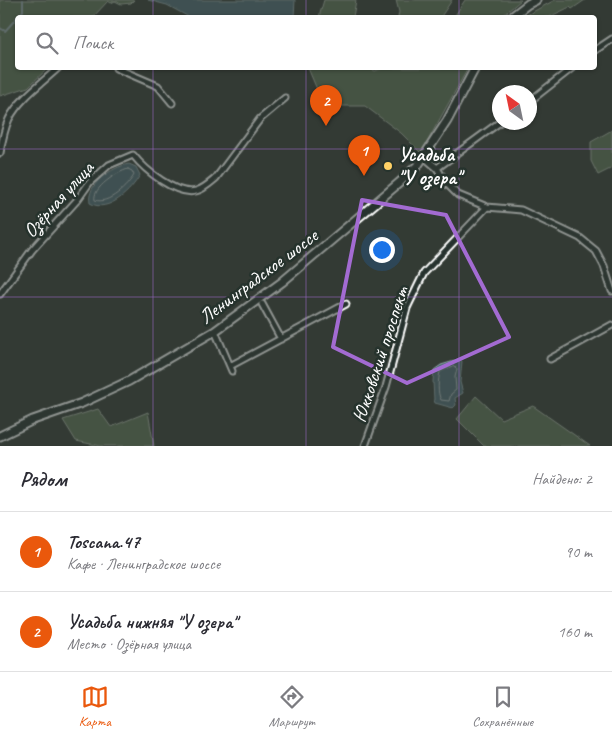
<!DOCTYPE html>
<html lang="ru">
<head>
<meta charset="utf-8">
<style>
	:root { --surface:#fff; --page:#f2f2f3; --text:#2b2b33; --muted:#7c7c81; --line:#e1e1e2; --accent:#ea580c }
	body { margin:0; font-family:Caveat,sans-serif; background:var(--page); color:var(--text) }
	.compass { position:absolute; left:492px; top:85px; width:45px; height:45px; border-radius:50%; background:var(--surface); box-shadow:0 1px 4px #0004; rotate:327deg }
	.you { position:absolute; left:381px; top:249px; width:18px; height:18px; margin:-12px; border:4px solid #fff; border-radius:50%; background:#1a73e8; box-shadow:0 0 0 8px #1a73e833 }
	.badge { display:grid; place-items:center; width:32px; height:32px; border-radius:50%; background:var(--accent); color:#fff; font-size:16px; font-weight:700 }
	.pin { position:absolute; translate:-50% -41px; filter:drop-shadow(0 1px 2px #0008) }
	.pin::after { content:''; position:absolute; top:26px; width:18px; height:15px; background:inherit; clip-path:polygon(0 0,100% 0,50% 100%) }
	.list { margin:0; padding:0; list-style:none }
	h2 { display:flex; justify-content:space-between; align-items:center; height:65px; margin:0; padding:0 20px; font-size:21px }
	h2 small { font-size:16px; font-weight:400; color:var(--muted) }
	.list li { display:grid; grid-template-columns:32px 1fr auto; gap:15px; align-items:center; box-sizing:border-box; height:80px; padding:0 20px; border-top:1px solid var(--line) }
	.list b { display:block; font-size:19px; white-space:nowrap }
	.list p { margin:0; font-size:16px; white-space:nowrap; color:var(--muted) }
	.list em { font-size:16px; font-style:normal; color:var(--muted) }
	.icon { flex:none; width:28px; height:28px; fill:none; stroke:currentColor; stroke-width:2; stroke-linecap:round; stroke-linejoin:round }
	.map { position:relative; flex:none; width:612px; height:446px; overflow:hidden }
	.search { position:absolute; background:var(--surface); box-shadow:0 1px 4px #0004; left:15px; right:15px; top:15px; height:55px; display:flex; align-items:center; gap:12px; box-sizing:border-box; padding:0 18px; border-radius:5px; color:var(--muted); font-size:19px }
	.sheet { height:225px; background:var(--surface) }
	nav { display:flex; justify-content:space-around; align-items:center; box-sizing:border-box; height:70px; border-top:1px solid var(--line); background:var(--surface); font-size:14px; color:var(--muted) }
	nav a { display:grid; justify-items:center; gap:2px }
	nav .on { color:var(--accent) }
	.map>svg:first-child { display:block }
</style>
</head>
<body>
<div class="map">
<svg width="612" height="446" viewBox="0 0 612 446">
	<rect width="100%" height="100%" fill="#333b34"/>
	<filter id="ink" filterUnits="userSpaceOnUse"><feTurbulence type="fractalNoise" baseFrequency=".02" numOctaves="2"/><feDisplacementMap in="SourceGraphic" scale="10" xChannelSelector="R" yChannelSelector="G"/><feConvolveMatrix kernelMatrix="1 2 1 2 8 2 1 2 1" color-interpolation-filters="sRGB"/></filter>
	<g filter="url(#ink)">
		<path fill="#5c7155" stroke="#aeb8aa" d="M0,0H134L131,3L121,4L115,1L111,3L108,1L93,17L18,18V68H48L28,87L0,96Z
			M324,0H356L353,17H319Z
			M396,0H452L440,18L398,17L399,12Z
			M465,0H521L501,17H454Z
			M555,0H585L572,9L570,7L549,17H523Z
			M308,68H369L375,71L383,68H468L421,153L401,133L365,106H324Z
			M612,130V168L598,175L591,161V142Z
			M476,396L501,419L533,406L590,446H484L457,419Z
			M98,409L111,427L148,412L154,446H101L76,441L63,420Z"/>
		<path fill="#4f6c75" stroke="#95a7ac" d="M148,0H295L294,17H189L167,5Z
			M129,164L136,167L140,175C132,190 108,214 90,203C86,184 112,167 129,164Z
			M458,360L462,361L460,382L463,393L455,398L456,405L453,408L435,403L434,400L433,381L434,370L441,365Z"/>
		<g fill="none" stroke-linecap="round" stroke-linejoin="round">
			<path stroke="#b9c4c8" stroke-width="1" d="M128,169L132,171L134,175C128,186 108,205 95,200C92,188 117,172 128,169Z
				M454,366L457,369L455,377L456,390L451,394L449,401L441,400C437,393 438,380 440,372Z"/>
			<path stroke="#95a7ac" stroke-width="2" d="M0,28L5,31L23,11V0"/>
			<g stroke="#fff" stroke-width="9">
				<path id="minor" d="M594,51L612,39
					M116,68L158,86L172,103
					M530,101L572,68
					M0,153C2,141 4,130 9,119C19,99 42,83 58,68
					M424,157L437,168L446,183L458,195L487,207L521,210L580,238L596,251L604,266L612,291
					M437,168L500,122
					M0,294L32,250L78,199L90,182L109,165L133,155C145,170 176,196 196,191C204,189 210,183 216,178L260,119L285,98
					M262,304L281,339
					M215,331L232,371
					M550,359L612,325
					M230,366L346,304
					M365,446L386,387L407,308L424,273L487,207"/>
			</g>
			<g stroke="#fff" stroke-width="11">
				<path id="secondary" d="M510,18L528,4L536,0
					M0,436L33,420L82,403L129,381L215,331L282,282L399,183L418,165L447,121L475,68"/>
			</g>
			<use href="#minor" stroke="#26332d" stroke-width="5"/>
			<use href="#secondary" stroke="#26332d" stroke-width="7"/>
		</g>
	</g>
	<path d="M0 0H612V446H0ZM362,200L446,215L509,337L407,383L333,347Z" fill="#333b34" fill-opacity=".55" fill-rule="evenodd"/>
	<path fill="none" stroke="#a36bd2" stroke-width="4" stroke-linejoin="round" d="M362,200L446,215L509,337L407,383L333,347Z"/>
	<path fill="none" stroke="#a36bd2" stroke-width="1" stroke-opacity="0.55" d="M153,0V18M306,0V18M459,0V18M153,68V446M306,68V446M459,68V446M0,149H612M0,297H612"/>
	<circle fill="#ffd166" stroke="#26332d" stroke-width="2" cx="388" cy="166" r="5"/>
	<g text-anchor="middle" stroke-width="5" stroke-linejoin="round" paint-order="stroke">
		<g font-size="20" font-weight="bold" fill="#fff" stroke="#26332d" text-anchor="start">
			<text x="398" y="161">Усадьба<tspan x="398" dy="23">"У озера"</tspan></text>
		</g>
		<g font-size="20" fill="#fff" stroke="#26332d">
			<text transform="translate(58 199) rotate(-48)" y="7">Озёрная улица</text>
			<text transform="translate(258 276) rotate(-37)" y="7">Ленинградское шоссе</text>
			<text transform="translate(380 354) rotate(-72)" y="7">Юкковский проспект</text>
		</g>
	</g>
</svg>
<svg class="compass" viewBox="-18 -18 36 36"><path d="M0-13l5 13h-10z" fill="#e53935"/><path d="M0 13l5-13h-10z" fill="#7c7c81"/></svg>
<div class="you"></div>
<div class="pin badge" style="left:364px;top:176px">1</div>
<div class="pin badge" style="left:326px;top:126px">2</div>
<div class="search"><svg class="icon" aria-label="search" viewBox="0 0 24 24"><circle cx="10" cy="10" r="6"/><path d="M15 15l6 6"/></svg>Поиск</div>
</div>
<section class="sheet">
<h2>Рядом<small>Найдено: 2</small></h2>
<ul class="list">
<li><span class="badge">1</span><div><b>Toscana.47</b><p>Кафе · Ленинградское шоссе</p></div><em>90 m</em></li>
<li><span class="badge">2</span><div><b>Усадьба нижняя &quot;У озера&quot;</b><p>Место · Озёрная улица</p></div><em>160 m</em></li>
</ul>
</section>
<nav>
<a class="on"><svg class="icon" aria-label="map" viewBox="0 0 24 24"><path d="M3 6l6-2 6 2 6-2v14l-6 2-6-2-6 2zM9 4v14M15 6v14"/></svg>Карта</a>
<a><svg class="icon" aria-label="directions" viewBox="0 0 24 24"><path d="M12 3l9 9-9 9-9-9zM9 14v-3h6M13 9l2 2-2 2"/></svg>Маршрут</a>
<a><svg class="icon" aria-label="saved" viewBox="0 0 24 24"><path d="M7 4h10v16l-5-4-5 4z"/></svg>Сохранённые</a>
</nav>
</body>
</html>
